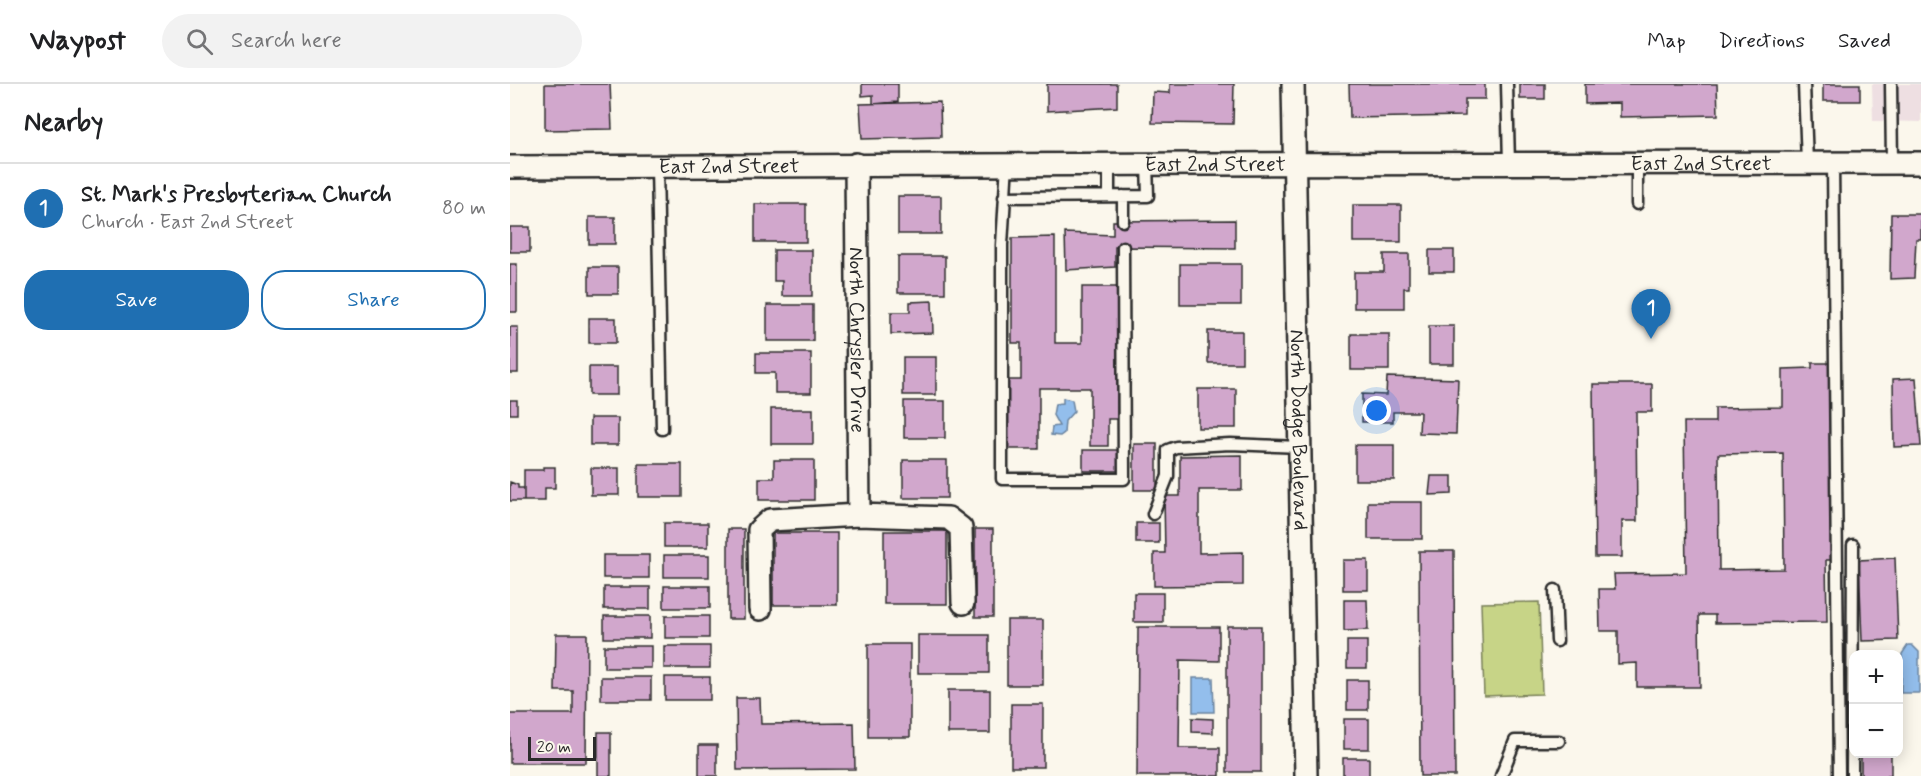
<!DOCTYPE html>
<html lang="en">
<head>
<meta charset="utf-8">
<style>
	:root { --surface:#fff; --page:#f2f2f2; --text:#202124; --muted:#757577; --line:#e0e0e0; --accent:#1f6fb2 }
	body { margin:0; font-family:Mynerve,sans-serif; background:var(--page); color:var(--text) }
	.controls { position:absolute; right:18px; bottom:18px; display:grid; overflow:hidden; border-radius:12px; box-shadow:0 3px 15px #0003 }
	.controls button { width:54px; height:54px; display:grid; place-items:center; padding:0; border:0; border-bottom:2px solid var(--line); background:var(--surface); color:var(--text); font:30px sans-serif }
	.scale { position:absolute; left:18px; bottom:15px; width:68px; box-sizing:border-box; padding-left:6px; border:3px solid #2b2b2b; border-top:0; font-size:16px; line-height:21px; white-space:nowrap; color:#2b2b2b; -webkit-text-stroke:4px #fbf7ec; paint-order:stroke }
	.you { position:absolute; left:867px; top:327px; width:21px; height:21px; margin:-15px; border:4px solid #fff; border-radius:50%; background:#1a73e8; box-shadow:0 0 0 9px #1a73e833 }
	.badge { display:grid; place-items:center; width:39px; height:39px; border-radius:50%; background:var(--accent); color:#fff; font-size:20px; font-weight:700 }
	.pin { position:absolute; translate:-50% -50px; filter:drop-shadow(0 2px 3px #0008) }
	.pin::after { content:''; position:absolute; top:32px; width:21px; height:18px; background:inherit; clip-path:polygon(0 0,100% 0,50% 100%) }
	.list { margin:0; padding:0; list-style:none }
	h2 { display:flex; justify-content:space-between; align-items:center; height:78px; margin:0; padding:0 24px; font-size:26px }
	h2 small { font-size:20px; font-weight:400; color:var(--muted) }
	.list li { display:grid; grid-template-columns:39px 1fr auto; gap:18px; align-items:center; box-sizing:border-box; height:90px; padding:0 24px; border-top:2px solid var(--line) }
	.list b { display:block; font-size:22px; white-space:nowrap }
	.list p { margin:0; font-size:20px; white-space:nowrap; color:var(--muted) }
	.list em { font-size:20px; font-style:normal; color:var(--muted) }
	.actions { display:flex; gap:12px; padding:18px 24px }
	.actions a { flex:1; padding:14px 0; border:2px solid var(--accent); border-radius:24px; text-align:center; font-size:21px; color:var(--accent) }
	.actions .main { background:var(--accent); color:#fff }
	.icon { flex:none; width:33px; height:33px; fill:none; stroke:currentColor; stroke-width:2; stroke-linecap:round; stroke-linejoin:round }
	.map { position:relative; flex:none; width:1411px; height:692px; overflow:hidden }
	header { display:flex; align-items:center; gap:36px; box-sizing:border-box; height:84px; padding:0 30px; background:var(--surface); border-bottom:2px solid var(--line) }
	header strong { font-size:28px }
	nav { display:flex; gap:33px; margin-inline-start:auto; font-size:21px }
	.search { width:420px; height:54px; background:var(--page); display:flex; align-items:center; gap:15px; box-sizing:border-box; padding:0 21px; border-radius:33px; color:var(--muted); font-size:22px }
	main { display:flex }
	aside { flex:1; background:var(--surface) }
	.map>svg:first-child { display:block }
</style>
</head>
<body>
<header>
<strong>Waypost</strong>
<div class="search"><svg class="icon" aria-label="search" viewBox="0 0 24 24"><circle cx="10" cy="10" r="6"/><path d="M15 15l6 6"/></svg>Search here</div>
<nav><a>Map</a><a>Directions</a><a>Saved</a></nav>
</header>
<main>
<aside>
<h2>Nearby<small></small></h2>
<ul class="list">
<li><span class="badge">1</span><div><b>St. Mark's Presbyterian Church</b><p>Church · East 2nd Street</p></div><em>80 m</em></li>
</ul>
<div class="actions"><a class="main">Save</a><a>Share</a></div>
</aside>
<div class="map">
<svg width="1411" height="692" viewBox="0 0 1411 692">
	<rect width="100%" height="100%" fill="#fbf7ec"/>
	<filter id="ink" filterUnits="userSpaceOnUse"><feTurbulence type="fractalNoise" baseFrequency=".0167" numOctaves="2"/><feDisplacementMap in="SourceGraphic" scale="12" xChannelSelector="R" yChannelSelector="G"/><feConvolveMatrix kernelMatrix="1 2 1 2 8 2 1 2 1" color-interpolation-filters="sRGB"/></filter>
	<g filter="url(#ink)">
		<path fill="#eedfe2" d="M1362,0H1411V38L1363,37Z"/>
		<path fill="#c7d487" stroke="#798059" stroke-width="1.5" d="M1029,518L1032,610L974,612L971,519Z"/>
		<path fill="#93beec" stroke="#69839f" stroke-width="1.5" d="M553,314L562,316L564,327L555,337L554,349L550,352L541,351L542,343L549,342L543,331L545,320L553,319Z
			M1398,561H1402L1409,568V609H1391L1392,570Z
			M683,594H703L704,628H683Z"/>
		<path fill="#d1a7cc" stroke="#2b2b2b" stroke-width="1.5" fill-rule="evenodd" d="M35,0H100L102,45L35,46Z
			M352,0H388V18L363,20V11L352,12Z
			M537,0H607V23L537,27Z
			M660,0H724L723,40L642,39L643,8L660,9Z
			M839,0H975V15H955V32L840,34Z
			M1010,0H1035V15H1010Z
			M1075,0H1207L1208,31L1110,33V19L1075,20Z
			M1313,0H1350V17H1313Z
			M430,18L431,53L352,55L350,20Z
			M388,112H431V150H388Z
			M245,120H296V158H245Z
			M843,121H891V158H843Z
			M1381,130H1411V155H1406L1404,194L1380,195Z
			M79,133H105V160H79Z
			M725,136V164L605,163V183L556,186L555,149L603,151V137Z
			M0,143H20V168H0Z
			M545,153V259H572V203H607V335H598V362H580V304H529V365H495V296H511V259H502V154Z
			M264,166H302V212H272V197H264Z
			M919,166H944V188H919Z
			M874,170H899V204H894V224H844V188H874Z
			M388,172H435V209H388Z
			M0,180H7V228H0Z
			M670,180H731V221H670Z
			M79,183H108V210H79Z
			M422,217L423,249L381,250V228H400V218Z
			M257,221H303V257H257Z
			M79,234H106V259H79Z
			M919,242H944V280H919Z
			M0,243H8V289H0Z
			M698,247H732V279H698Z
			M841,250H879V286H841Z
			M246,269H301V309H265V289H246Z
			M393,273H426V311H393Z
			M1302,279H1320L1322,476H1316L1317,538L1205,539V531H1189L1190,603H1127V579L1108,580V547H1090L1089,505H1105L1104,490L1176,489L1174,338H1205V324L1273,323V285L1302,284ZM1273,369L1274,485L1209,486L1208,370Z
			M79,283H107V311H79Z
			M877,293L948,295L946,350L909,349L910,328H883V338H852V310L876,311Z
			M1406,294L1411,362L1384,363L1383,295Z
			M1083,300H1142V328H1126L1127,437H1112V473H1085Z
			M688,305H726V344H688Z
			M0,316H7V330H0Z
			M394,317H435V354H394Z
			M261,325H303V360H261Z
			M80,334H108V361H80Z
			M624,360H647V406H624Z
			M845,361H884V396H845Z
			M573,366H608V387H573Z
			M732,371V406H689V469L733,468V501L644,502V469H655L654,412H670V372Z
			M264,376H304V416H249V394H264Z
			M393,376H437V414H393Z
			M128,380H172V413H128Z
			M33,383H45V404H35V417H14V386H33Z
			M81,384H109V411H81Z
			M921,392H942V410L919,411Z
			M0,398L8,401V404H14V417H0Z
			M858,418H912V455H858Z
			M154,439H198V463H154Z
			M626,439H649V459H626Z
			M218,445H234V535H218Z
			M465,445H483V533H465Z
			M374,447H437V520H374Z
			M263,449H327V521H263Z
			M909,467H944L945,692H910Z
			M93,471H139V494H93Z
			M154,471H199V493H154Z
			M1385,474L1388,556L1352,557L1349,476Z
			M833,476H858V506H833Z
			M154,502H200V524H154Z
			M94,503H140V525H94Z
			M624,509H653V538H624Z
			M834,516H857L858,546L834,547Z
			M94,532H140V554H94Z
			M155,532H199V554H155Z
			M497,536H533V601H497Z
			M717,542H751V688H717Z
			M628,543H709V577L670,576L669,664H710V692H627Z
			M46,550H77L76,679H0V630H63V607H45Z
			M408,551H479V589H408Z
			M837,557H857V584H837Z
			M358,560H400V653H358Z
			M94,562H141V584H94Z
			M154,562H200V584H154Z
			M91,593H141V616H91Z
			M155,593H200V616H155Z
			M837,596H858V626H837Z
			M438,606H480V649H438Z
			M226,614H250L251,640L344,639L345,685L227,686Z
			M501,620H533V683H501Z
			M682,634L703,635V649L682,648Z
			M834,635H859V665H834Z
			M88,648H101V692H88Z
			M189,661H207V692H189Z
			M1351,670H1381V692H1351Z
			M833,674H859V692H833Z"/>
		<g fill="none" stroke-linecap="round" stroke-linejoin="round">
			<g stroke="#2b2b2b" stroke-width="15">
				<path id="lane" d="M997,0L999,80
					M1294,0L1297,79
					M1381,0L1382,79
					M497,79L492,161V395H614L613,163
					M599,79V112
					M1323,79L1329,692
					M1127,80V120
					M147,82L152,345
					M494,113L638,112L637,79
					M613,137V112
					M643,430L658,392V366L666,363L720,360L790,363
					M1045,506L1047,557
					M991,692L1005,657H1049
					M1342,692L1343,461"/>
			</g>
			<g stroke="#2b2b2b" stroke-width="26">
				<g id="street">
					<path id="s1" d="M783,0L796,692"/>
					<path id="s2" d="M346,80L349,431"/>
					<path id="s3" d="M0,83C470,80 941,79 1411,79"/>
					<path d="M250,525L249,446L260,436L349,431L438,434L451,444L453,519"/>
				</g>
			</g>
			<use href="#lane" stroke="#fbf7ec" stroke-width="10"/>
			<use href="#street" stroke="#fbf7ec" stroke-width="21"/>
		</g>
	</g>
	<g text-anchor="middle" stroke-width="4.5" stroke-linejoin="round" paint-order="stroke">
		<g font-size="21" fill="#2b2b2b" stroke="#fbf7ec">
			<text dy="7" stroke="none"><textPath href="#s3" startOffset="705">East 2nd Street</textPath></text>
			<text dy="7" stroke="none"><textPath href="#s3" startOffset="1191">East 2nd Street</textPath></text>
			<text dy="7" stroke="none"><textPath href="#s3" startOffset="219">East 2nd Street</textPath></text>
			<text dy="7" stroke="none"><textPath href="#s2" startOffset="176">North Chrysler Drive</textPath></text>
			<text dy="7" stroke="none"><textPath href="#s1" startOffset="346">North Dodge Boulevard</textPath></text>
		</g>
	</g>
</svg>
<div class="controls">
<button>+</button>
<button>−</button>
</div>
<div class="scale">20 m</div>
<div class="you"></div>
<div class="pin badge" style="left:1141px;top:255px">1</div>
</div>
</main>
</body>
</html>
